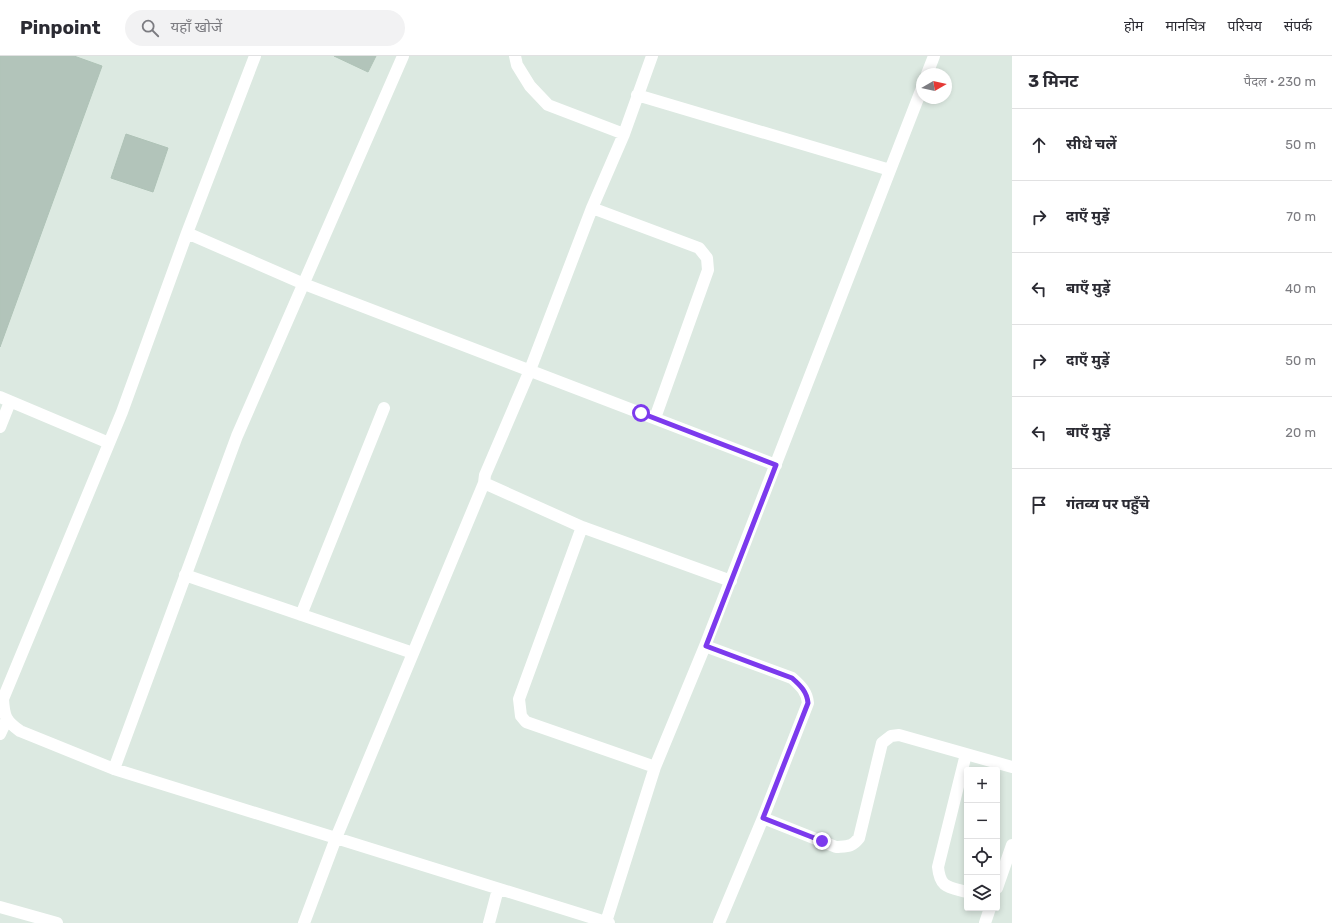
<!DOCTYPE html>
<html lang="hi">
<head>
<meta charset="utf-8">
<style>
	:root { --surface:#fff; --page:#f2f2f3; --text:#2b2b33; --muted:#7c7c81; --line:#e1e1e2 }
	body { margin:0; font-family:Rubik,"Noto Sans Devanagari",sans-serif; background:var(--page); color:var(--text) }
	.controls { position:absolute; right:12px; bottom:12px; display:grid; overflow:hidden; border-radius:4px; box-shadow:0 2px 6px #0003 }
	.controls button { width:36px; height:36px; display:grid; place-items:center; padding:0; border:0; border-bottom:1px solid var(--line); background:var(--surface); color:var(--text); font:20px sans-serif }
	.compass { position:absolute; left:916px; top:12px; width:36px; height:36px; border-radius:50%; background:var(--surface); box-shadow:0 2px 6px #0003; rotate:81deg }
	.stop { position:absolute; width:12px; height:12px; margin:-9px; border:3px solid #7c3aed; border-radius:50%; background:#fff }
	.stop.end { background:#7c3aed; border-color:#fff; box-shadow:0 1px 4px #0008 }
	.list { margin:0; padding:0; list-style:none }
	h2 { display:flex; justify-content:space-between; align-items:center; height:52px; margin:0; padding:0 16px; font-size:17px }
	h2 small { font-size:13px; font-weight:400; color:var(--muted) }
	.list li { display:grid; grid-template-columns:26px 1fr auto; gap:12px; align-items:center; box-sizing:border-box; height:72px; padding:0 16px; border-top:1px solid var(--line) }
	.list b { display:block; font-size:15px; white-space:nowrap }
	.list em { font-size:13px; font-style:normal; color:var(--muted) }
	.icon { flex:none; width:22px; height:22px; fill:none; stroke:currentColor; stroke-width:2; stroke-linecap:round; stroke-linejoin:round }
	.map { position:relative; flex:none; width:1012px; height:867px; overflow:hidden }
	header { display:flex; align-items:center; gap:24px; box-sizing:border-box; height:56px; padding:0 20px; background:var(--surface); border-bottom:1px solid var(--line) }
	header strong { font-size:19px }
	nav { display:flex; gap:22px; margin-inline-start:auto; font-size:14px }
	.search { width:280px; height:36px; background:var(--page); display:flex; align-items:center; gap:10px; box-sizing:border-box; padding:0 14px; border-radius:22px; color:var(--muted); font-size:15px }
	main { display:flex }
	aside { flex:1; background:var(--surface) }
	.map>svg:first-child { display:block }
</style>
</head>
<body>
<header>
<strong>Pinpoint</strong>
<div class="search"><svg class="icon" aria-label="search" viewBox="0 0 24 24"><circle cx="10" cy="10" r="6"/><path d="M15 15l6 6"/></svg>यहाँ खोजें</div>
<nav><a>होम</a><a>मानचित्र</a><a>परिचय</a><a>संपर्क</a></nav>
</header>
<main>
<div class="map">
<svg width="1012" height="867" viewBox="0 0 1012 867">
	<rect width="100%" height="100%" fill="#dce9e1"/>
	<path fill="#b2c4ba" stroke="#afc3b7" d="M0,0H74L102,10L0,291Z
		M334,0H376L368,16Z
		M126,78L168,92L153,136L111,122Z"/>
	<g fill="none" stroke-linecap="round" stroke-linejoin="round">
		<path stroke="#fff" stroke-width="12" d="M255,0L187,177L122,356L3,643C4,661 6,665 20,675L114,713L609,867
			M515,0L517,9L530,30L548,49L624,78
			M652,0L624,78L592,152L530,314L485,419L484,427L582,471L731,525
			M927,18L934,0
			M637,39L890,114
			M592,152L699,192L707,202L708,214L655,362
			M187,177L304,228L776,409
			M0,341L109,387
			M0,371L10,346
			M582,471L519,643L521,660L526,666L655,711
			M185,519L413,597
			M301,559L384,352
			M705,590L792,622C801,630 807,636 808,647L763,762L719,867
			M0,678L7,663
			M966,698L938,811C940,832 948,831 967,836
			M114,713L237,380L403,0
			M763,762L836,791C848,790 852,791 859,782L882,687L891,680L899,679L1012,711
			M997,832L1012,789
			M0,851L57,867
			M606,866L655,711L705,590L922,32
			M304,867L336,782L484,427
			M489,867L498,833
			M985,867L990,852"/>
	</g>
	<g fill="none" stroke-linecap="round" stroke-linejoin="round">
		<path stroke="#7c3aed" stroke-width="5" d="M641,357L776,409L706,590L792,622C801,630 807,636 808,647L763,762L822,785"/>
	</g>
</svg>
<div class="controls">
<button>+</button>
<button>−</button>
<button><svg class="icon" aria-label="locate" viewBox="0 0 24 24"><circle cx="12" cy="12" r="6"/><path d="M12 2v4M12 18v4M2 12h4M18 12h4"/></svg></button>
<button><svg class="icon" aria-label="layers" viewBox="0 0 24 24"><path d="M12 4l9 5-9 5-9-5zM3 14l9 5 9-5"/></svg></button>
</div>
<svg class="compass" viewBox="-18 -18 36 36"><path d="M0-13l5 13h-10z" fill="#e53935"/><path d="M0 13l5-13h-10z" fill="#7c7c81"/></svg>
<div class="stop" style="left:641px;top:357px"></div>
<div class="stop end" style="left:822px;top:785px"></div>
</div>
<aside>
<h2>3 मिनट<small>पैदल · 230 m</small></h2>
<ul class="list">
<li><svg class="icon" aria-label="ahead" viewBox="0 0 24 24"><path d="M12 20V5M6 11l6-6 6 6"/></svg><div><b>सीधे चलें</b></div><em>50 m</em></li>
<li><svg class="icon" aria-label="right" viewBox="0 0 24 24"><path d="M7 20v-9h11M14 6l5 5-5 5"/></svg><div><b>दाएँ मुड़ें</b></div><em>70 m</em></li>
<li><svg class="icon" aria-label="left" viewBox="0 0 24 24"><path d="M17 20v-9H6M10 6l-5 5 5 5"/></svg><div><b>बाएँ मुड़ें</b></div><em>40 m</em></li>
<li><svg class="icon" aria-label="right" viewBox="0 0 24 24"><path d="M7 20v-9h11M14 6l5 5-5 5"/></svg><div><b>दाएँ मुड़ें</b></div><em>50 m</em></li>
<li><svg class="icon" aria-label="left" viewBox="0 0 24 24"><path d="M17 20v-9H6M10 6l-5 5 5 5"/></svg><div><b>बाएँ मुड़ें</b></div><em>20 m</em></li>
<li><svg class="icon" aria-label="arrive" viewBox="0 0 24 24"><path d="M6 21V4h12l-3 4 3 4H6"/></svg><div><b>गंतव्य पर पहुँचे</b></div></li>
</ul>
</aside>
</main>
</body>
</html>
